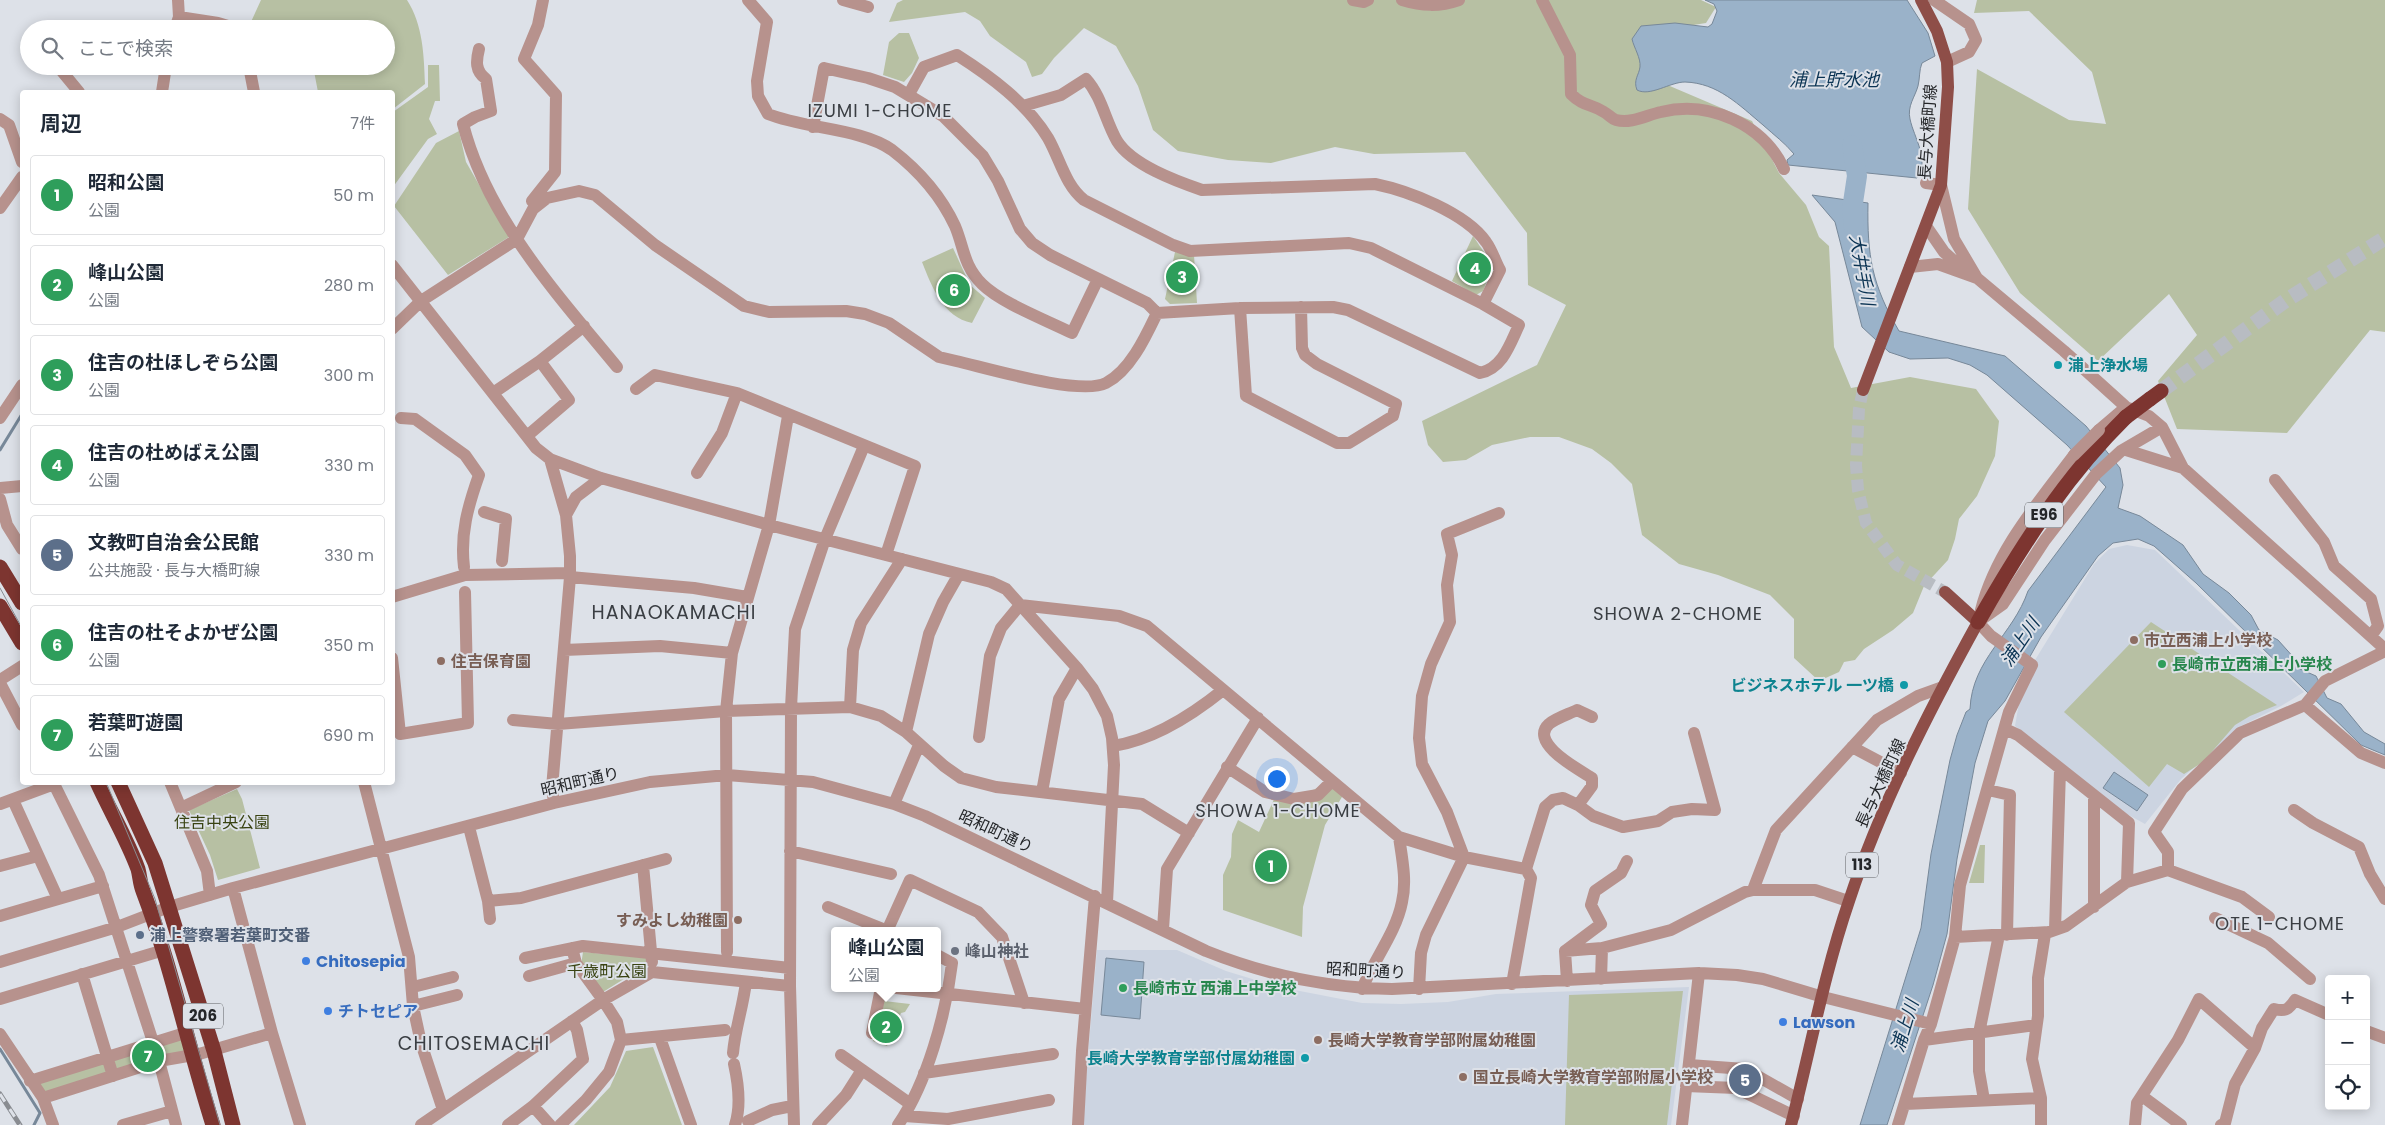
<!DOCTYPE html>
<html lang="ja">
<head>
<meta charset="utf-8">
<style>
	:root { --surface:#fff; --page:#f6f6f7; --text:#1f2937; --muted:#747a83; --line:#e0e1e3; --accent:#111827 }
	body { margin:0; font-family:Poppins,"Noto Sans JP",sans-serif; background:var(--page); color:var(--text) }
	.controls { position:absolute; right:15px; bottom:15px; display:grid; overflow:hidden; border-radius:5px; box-shadow:0 2px 12px #0003 }
	.controls button { width:45px; height:45px; display:grid; place-items:center; padding:0; border:0; border-bottom:1px solid var(--line); background:var(--surface); color:var(--text); font:25px sans-serif }
	.you { position:absolute; left:1276px; top:778px; width:18px; height:18px; margin:-12px; border:4px solid #fff; border-radius:50%; background:#1a73e8; box-shadow:0 0 0 8px #1a73e833 }
	.badge { display:grid; place-items:center; width:32px; height:32px; border-radius:50%; background:var(--accent); color:#fff; font-size:16px; font-weight:700 }
	.pin { position:absolute; translate:-50% -50%; border:2px solid #fff; box-shadow:0 1px 5px #0006 }
	.popup { position:absolute; left:831px; top:927px; width:110px; height:65px; box-sizing:border-box; display:grid; place-content:center; border-radius:5px; background:var(--surface); filter:drop-shadow(0 1px 4px #0005); font-size:16px; white-space:nowrap; color:var(--muted) }
	.popup b { font-size:19px; color:var(--text) }
	.popup::after { content:''; position:absolute; left:50%; top:100%; margin-left:-10px; border:10px solid transparent; border-top-color:var(--surface) }
	.list { margin:0; padding:0; list-style:none }
	h2 { display:flex; justify-content:space-between; align-items:center; height:65px; margin:0; padding:0 20px; font-size:21px }
	h2 small { font-size:16px; font-weight:400; color:var(--muted) }
	.list li { display:grid; grid-template-columns:32px 1fr auto; gap:15px; align-items:center; box-sizing:border-box; height:80px; margin:0 10px 10px; padding:0 10px; border:1px solid var(--line); border-radius:5px }
	.list b { display:block; font-size:19px; white-space:nowrap }
	.list p { margin:0; font-size:16px; white-space:nowrap; color:var(--muted) }
	.list em { font-size:16px; font-style:normal; color:var(--muted) }
	.icon { flex:none; width:28px; height:28px; fill:none; stroke:currentColor; stroke-width:2; stroke-linecap:round; stroke-linejoin:round }
	.map { position:relative; flex:none; width:2385px; height:1125px; overflow:hidden }
	.search { position:absolute; background:var(--surface); box-shadow:0 2px 12px #0003; left:20px; top:20px; width:375px; height:55px; display:flex; align-items:center; gap:12px; box-sizing:border-box; padding:0 18px; border-radius:28px; color:var(--muted); font-size:19px }
	.panel { position:absolute; background:var(--surface); box-shadow:0 2px 12px #0003; left:20px; top:90px; width:375px; height:695px; border-radius:5px }
	.map>svg:first-child { display:block }
</style>
</head>
<body>
<div class="map">
<svg width="2385" height="1125" viewBox="0 0 2385 1125">
	<rect width="100%" height="100%" fill="#dde1e8"/>
	<path fill="#ccd4e1" d="M2127,545L2155,550L2304,692L2281,706L2241,726L2181,779L2145,824L2100,799L2015,726L2019,703L2032,665L2094,564L2109,549Z
		M1097,950H1177L1226,971L1279,987L1362,1003L1401,1004L1448,1002L1496,994L1689,987L1671,1125H1082Z"/>
	<path fill="#b7c0a3" d="M261,0H407C423,25 424,55 425,84L393,109L392,92H318L313,66H386V29H252L250,24Z
		M903,0H1701L1716,7L1706,23L1637,34L1651,78L1752,121L1779,173L1806,205L1819,237L1829,246L1834,347L1851,388L1910,377L1976,389L1999,421L1995,456L1977,496L1959,519L1955,539L1948,560L1924,586L1913,613L1893,630L1864,649L1855,660L1844,662L1839,672L1819,681L1794,658V619L1770,595L1718,575L1679,564L1642,535L1632,484L1611,463L1592,449L1559,437H1530L1492,445L1466,460L1443,462L1428,445L1422,421L1537,365L1566,305L1528,285L1527,233L1465,152L1374,154L1335,147L1271,163L1228,160L1178,151L1153,130L1138,86L1116,46L1084,28L1054,58L1042,74L1032,77L1026,62L990,36L980,21L965,12L889,22L897,3Z
		M1977,0H2385V332L2370,330L2287,433L2177,429L2158,381L2197,335L2169,294L2098,361L2020,293L1968,209L1977,69L2069,120L2106,124L2092,72L2029,11L1974,13Z
		M899,33H909L919,58L912,73L904,82L883,75L889,42Z
		M428,65H439L440,101H435L429,119L437,134L428,139L393,187V112L428,87Z
		M459,131L466,162L509,237L448,275L394,206L436,143Z
		M1473,236C1490,262 1496,260 1483,291L1476,295L1452,281Z
		M953,248L970,285L985,298L972,323C943,317 932,287 922,262Z
		M1175,252L1194,255L1197,303L1170,304L1165,299Z
		M2151,622L2277,705L2250,716L2235,725L2203,762L2184,774L2167,764L2149,787L2064,712Z
		M1332,781L1345,792L1325,825L1303,907L1302,937L1223,910V875L1231,857L1232,834L1238,820L1259,832L1276,795L1294,799Z
		M237,789L242,799L260,868L218,880L210,855L189,810Z
		M1980,845H1985L1984,883H1969Z
		M583,952L648,958V964L603,992L581,965Z
		M1683,991L1667,1125H1565L1569,995Z
		M884,1001L910,1004L905,1012L901,1013L887,1046L873,1041Z
		M183,1036L188,1054L115,1073L110,1057Z
		M653,1047L682,1125H574L610,1087L626,1051Z
		M106,1059L110,1075L46,1094L38,1081Z"/>
	<path fill="#9ab2c9" stroke="#789" d="M1705,0H1907L1928,33L1935,56L1922,63C1919,70 1920,78 1918,86C1915,97 1907,106 1910,119C1914,138 1930,160 1917,178L1788,165L1787,160L1794,154C1785,143 1774,135 1763,125C1739,105 1718,83 1685,82C1670,82 1650,97 1637,90C1633,80 1639,75 1640,67C1641,58 1634,48 1632,39L1641,26L1675,23L1708,27L1712,24L1717,11L1714,4Z
		M1812,195L1868,203C1867,256 1872,285 1899,331L2005,356L2086,426L2120,468L2123,485L2118,508L2140,516L2183,545L2203,574L2229,593L2251,615L2259,630L2278,640L2296,660L2300,669L2316,676L2327,698L2341,704L2364,732L2385,744V755L2361,745L2196,583L2154,546L2138,539L2113,543L2098,556L2041,637L2005,701L1988,721L1975,763L1957,859L1947,934L1933,985L1887,1125H1860L1921,928L1931,854L1950,760L1957,735L1966,712L1970,709C1972,659 2013,635 2028,591L2106,487L2067,445L1987,375L1970,365L1948,358L1910,359L1889,352L1862,327L1835,222Z
		M2114,772L2148,795L2137,811L2103,788Z
		M1106,958L1144,962L1140,1019L1101,1015Z"/>
	<g fill="none" stroke-linecap="round" stroke-linejoin="round">
		<path stroke="#789" stroke-width="3" d="M0,450L22,414
			M0,1049L40,1113L34,1125"/>
		<path stroke="#9ab2c9" stroke-width="20" d="M1852,145L1857,176L1852,209L1854,228"/>
		<path stroke="#b8bcc2" stroke-width="12" stroke-dasharray="12 6" stroke-linecap="butt" d="M1863,390L1859,409L1856,465L1858,490L1866,523L1897,565L1945,592"/>
		<path stroke="#b8bcc2" stroke-width="15" stroke-dasharray="15 8" stroke-linecap="butt" d="M2161,391L2285,301L2385,238"/>
		<path stroke="#b7928d" stroke-width="12" d="M748,0L767,22L757,81L758,96L768,114C805,129 861,128 892,150C918,170 941,196 955,226C964,247 963,265 982,284C1001,303 1046,320 1072,333L1098,279
			M843,0L868,7
			M1353,0L1364,2L1368,0
			M1402,0C1422,6 1439,7 1459,0
			M1542,0L1570,55L1571,94C1584,107 1590,103 1604,112C1608,114 1612,119 1616,120C1631,124 1647,115 1661,112C1709,100 1763,124 1784,169
			M1934,0L1969,24L1976,40L1969,52L1947,62
			M179,17L218,23L238,29
			M175,29L179,17L178,0
			M479,49C476,61 475,71 486,79L491,111L475,117L463,124C487,218 557,294 617,367
			M61,66L60,69L79,92
			M249,66L254,92
			M162,92L166,66
			M1023,106L1061,95L1086,79C1102,97 1105,120 1117,141C1132,165 1176,181 1202,190L1375,184C1409,191 1466,213 1486,242C1492,250 1495,261 1500,270L1483,304
			M0,119L9,125L22,162
			M813,127L824,68L868,78L895,87L943,116L983,156L998,181L1020,229L1032,243L1050,255L1147,303L1157,313L1240,308L1333,307L1348,310L1480,373C1503,368 1510,344 1519,325L1483,304L1371,248L1349,243L1190,251L1173,245L1084,200C1065,185 1060,159 1048,138C1027,103 990,76 957,55L924,67L909,94
			M1926,183L1941,185L1954,239L1977,278
			M532,201L555,172L556,95L524,59L538,25L543,0
			M0,208L22,177
			M1926,226L1944,252L1964,270
			M392,265L536,448L550,459L566,515L570,556V577L552,788L554,803
			M1910,267L1938,264L1977,278L2064,351L2126,407L2149,416L2162,427L2183,468L2385,649
			M1240,308L1246,396L1337,443H1349L1393,416L1396,404L1317,364L1305,355L1302,348L1301,307
			M392,329L421,301L517,239L533,209L547,198L579,191L595,195L655,245L744,306L769,312L846,311L865,314L889,323L939,357L956,361C987,368 1080,396 1106,383C1130,371 1146,336 1157,313
			M636,389L655,375L737,393L915,466L886,555
			M493,393L540,361L584,326
			M0,418L22,385
			M401,418L415,419L465,455L479,475C468,506 460,534 464,567
			M2099,430L2126,407
			M527,436L569,400L540,361
			M2126,450L2183,468
			M550,459L601,478L769,525L991,582L1006,589L1077,668L1093,689L1107,716L1112,738L1114,765L1107,902
			M697,473L722,433L737,393
			M2275,480L2324,542L2334,566L2371,599L2378,626L2371,636
			M0,488L22,486
			M0,499L7,525L22,549
			M484,512L506,519L502,561
			M566,515L576,497L601,478
			M570,577L694,588L747,597
			M392,597L465,575L569,573
			M1981,610C1996,551 2038,503 2074,455
			M1979,621L2003,604L2045,540L2096,474L2121,451L2162,427
			M564,650L660,646L732,653
			M392,658L400,734L468,723L465,592
			M0,680L22,666
			M0,683L22,725
			M2305,705L2361,753L2385,763
			M850,707L853,650L861,623L902,559
			M513,720L558,724L726,711L850,707L881,716L906,732L944,766L961,778L996,787L1142,804L1189,833
			M2005,729L2018,735L2129,823L2127,882
			M906,732L929,634L943,602L959,574
			M979,737L990,656L1001,628L1020,605L1119,616L1147,626L1399,837L1464,857L1526,869
			M1113,746C1152,740 1192,715 1223,690
			M1852,747L1901,773
			M1227,767L1265,792L1294,799L1318,795L1332,781
			M53,782L99,875L153,1042
			M170,782L207,871L210,895
			M364,782L409,957L413,1006L421,1043L443,1110
			M1988,790L2010,795L2007,935
			M1042,792L1059,699L1077,668
			M13,800L58,899
			M0,804L54,784
			M894,804L919,745
			M1578,805L1592,786V778C1580,770 1528,743 1549,724C1556,718 1569,714 1577,710L1592,717
			M181,808L236,782
			M2294,810L2313,823L2359,847L2370,874L2385,899
			M469,827L488,901L490,919
			M790,851L891,874
			M643,865L652,962
			M0,866L38,856
			M2168,870V852L2154,832L2182,789L2240,733L2305,705L2325,681L2385,651
			M233,888L272,1033L300,1125
			M1753,890L1776,830L1877,720L1918,696L1943,687
			M488,901L521,898L666,859
			M828,907L888,931
			M2094,907V797
			M0,916L103,886
			M2215,918L2268,943L2310,979
			M1163,929L1167,869L1258,718
			M2055,930L2060,770
			M887,931L910,880L978,912L1002,937L1024,1003
			M1955,937L2049,932L2066,926L2127,882L2168,870L2242,897L2269,917
			M572,948L576,963L603,1000L617,1022L621,1040
			M1565,951L1602,948L1671,930L1745,892L1753,890H1815L1848,901
			M727,952L726,711L732,653L769,525L788,416
			M525,958L583,946L790,968
			M0,962L117,927L169,907L233,888L554,803L650,782L727,775L813,782L894,804L925,816L1206,951C1266,975 1327,988 1392,989L1699,973L1737,975L1763,979L1823,997L1931,1024
			M82,974L113,1076
			M529,976L576,963
			M1601,979L1602,948
			M1567,981L1565,951L1601,924L1591,905L1595,891L1621,873L1627,861
			M1512,984L1531,878L1526,869L1545,807L1553,800L1563,798L1578,805L1593,816L1623,827L1658,821L1672,812L1692,809L1715,810L1694,733
			M413,987L453,977
			M896,988L1085,1009
			M1362,989C1374,959 1396,933 1402,902C1407,881 1402,858 1399,837
			M1419,989L1421,953L1426,935L1464,857L1447,812L1422,764L1419,738L1422,696L1431,664L1450,622L1447,585L1452,555L1447,534L1499,513
			M0,999L164,950
			M413,1006L457,995
			M2366,1031L2385,1038
			M872,1033L881,988
			M0,1034L43,1098L53,1125
			M660,1038L691,1125
			M1924,1040L2036,1025
			M733,1053C735,1029 743,1007 746,982
			M841,1055L909,1103
			M159,1061L176,1125
			M734,1064C738,1082 741,1107 735,1125
			M1689,1065L1745,1069L1798,1099
			M924,1073L1053,1054
			M30,1081L185,1033
			M1686,1086L1736,1088L1794,1116
			M2142,1096L2181,1125
			M43,1098L159,1061L199,1054L272,1033
			M1984,1100L1979,1071V1033L1999,935
			M1905,1104L2041,1098
			M533,1106L550,1125
			M904,1116L948,1119L1049,1100
			M748,1121L772,1110L792,1106
			M123,1125L172,1111
			M421,1125L603,1000L652,972L790,986
			M508,1125L533,1106L583,1059L577,1030L572,1021
			M560,1125L586,1100L609,1072L621,1040L725,1030
			M794,1125L790,986L791,708L795,629L825,539L864,446
			M818,1125L846,1095L862,1070
			M898,1125C927,1083 946,1014 952,963L937,955
			M1078,1125L1082,1051L1095,896
			M1682,1125L1699,973
			M1898,1125L1924,1040L1931,1024L1955,937L1960,885L2009,712L2032,665L1991,636L1978,622
			M2041,1125V1098L2032,1059L2038,1016V978L2045,934
			M2135,1125L2137,1103L2178,1040L2199,999L2255,1048
			M2221,1125L2225,1123L2235,1084L2255,1048L2262,1028L2274,1009C2286,1012 2289,1009 2295,1000L2329,1015"/>
		<path stroke="#8e4e48" stroke-width="12" d="M1863,390L1941,185L1948,87L1947,62L1937,31L1921,0
			M1791,1125C1810,1051 1824,974 1849,901C1881,804 1929,711 1978,622L1945,592"/>
		<path stroke="#7d3530" stroke-width="15" d="M2150,399L2161,391
			M0,567L22,603
			M0,606L22,643
			M1978,622C2020,548 2065,477 2126,417
			M97,782C110,811 127,839 138,869C140,876 140,884 143,891C172,967 188,1047 213,1125
			M118,782L155,863L214,1051L233,1125"/>
		<path stroke="#898c91" stroke-width="1" d="M0,588L22,628
			M106,782L155,899L220,1125"/>
		<g stroke="#898c91" stroke-width="5">
			<path id="rail" d="M0,1094L20,1125"/>
		</g>
		<use href="#rail" stroke="#dde1e8" stroke-width="3" stroke-dasharray="9" stroke-linecap="butt"/>
		<path stroke="#b7928d" stroke-width="12" d="M2074,455L2099,430"/>
		<path stroke="#7d3530" stroke-width="15" d="M2126,417L2150,399"/>
	</g>
	<g fill="#0f9aa8" stroke="#dde1e8" stroke-width="2">
		<circle cx="2058" cy="365" r="5"/>
		<circle cx="1904" cy="685" r="5"/>
		<circle cx="1305" cy="1058" r="5"/>
	</g>
	<g fill="#8d6e63" stroke="#dde1e8" stroke-width="2">
		<circle cx="2134" cy="640" r="5"/>
		<circle cx="441" cy="661" r="5"/>
		<circle cx="738" cy="920" r="5"/>
		<circle cx="1318" cy="1040" r="5"/>
		<circle cx="1463" cy="1077" r="5"/>
	</g>
	<g fill="#2e9e5b" stroke="#dde1e8" stroke-width="2">
		<circle cx="2162" cy="664" r="5"/>
		<circle cx="1123" cy="988" r="5"/>
	</g>
	<circle fill="#5c6f8a" stroke="#dde1e8" stroke-width="2" cx="140" cy="935" r="5"/>
	<circle fill="#6b7280" stroke="#dde1e8" stroke-width="2" cx="955" cy="951" r="5"/>
	<g fill="#3f7fe0" stroke="#dde1e8" stroke-width="2">
		<circle cx="306" cy="961" r="5"/>
		<circle cx="328" cy="1011" r="5"/>
		<circle cx="1783" cy="1022" r="5"/>
	</g>
	<g text-anchor="middle" stroke-width="4" stroke-linejoin="round" paint-order="stroke">
		<g fill="#dde1e8" stroke="#5c5e62" stroke-width="1">
			<rect x="2025" y="502.5" width="38" height="25" rx="4"/>
			<rect x="1846" y="852.5" width="32" height="25" rx="4"/>
			<rect x="183" y="1003.5" width="40" height="25" rx="4"/>
		</g>
		<g font-size="15" font-weight="bold" fill="#242629">
			<text x="2044" y="520">E96</text>
			<text x="1862" y="870">113</text>
			<text x="203" y="1021">206</text>
		</g>
		<g font-size="16" fill="#242629" stroke="#dde1e8">
			<text transform="translate(1927 132) rotate(-86)" y="6">長与大橋町線</text>
			<text transform="translate(580 781) rotate(-13)" y="6">昭和町通り</text>
			<text transform="translate(1880 783) rotate(-65)" y="6">長与大橋町線</text>
			<text transform="translate(996 831) rotate(25)" y="6">昭和町通り</text>
			<text transform="translate(1366 970) rotate(3)" y="6">昭和町通り</text>
		</g>
		<g font-size="16" font-weight="bold" fill="#0d838f" stroke="#dde1e8" text-anchor="end">
			<text x="2068" y="371" text-anchor="start">浦上浄水場</text>
			<text x="1894" y="691">ビジネスホテル 一ツ橋</text>
			<text x="1295" y="1064">長崎大学教育学部付属幼稚園</text>
		</g>
		<g font-size="16" font-weight="bold" fill="#785e54" stroke="#dde1e8" text-anchor="start">
			<text x="2144" y="646">市立西浦上小学校</text>
			<text x="451" y="667">住吉保育園</text>
			<text x="728" y="926" text-anchor="end">すみよし幼稚園</text>
			<text x="1328" y="1046">長崎大学教育学部附属幼稚園</text>
			<text x="1473" y="1083">国立長崎大学教育学部附属小学校</text>
		</g>
		<g font-size="16" font-weight="bold" fill="#27864d" stroke="#dde1e8" text-anchor="start">
			<text x="2172" y="670">長崎市立西浦上小学校</text>
			<text x="1133" y="994">長崎市立 西浦上中学校</text>
		</g>
		<g font-size="16" fill="#394312" stroke="#dde1e8">
			<text x="222" y="828">住吉中央公園</text>
			<text x="607" y="977">千歳町公園</text>
		</g>
		<g font-size="16" font-weight="bold" fill="#4e5e75" stroke="#dde1e8" text-anchor="start">
			<text x="150" y="941">浦上警察署若葉町交番</text>
		</g>
		<g font-size="16" font-weight="bold" fill="#5b616d" stroke="#dde1e8" text-anchor="start">
			<text x="965" y="957">峰山神社</text>
		</g>
		<g font-size="16" font-weight="bold" fill="#366cbe" stroke="#dde1e8" text-anchor="start">
			<text x="316" y="967">Chitosepia</text>
			<text x="338" y="1017">チトセピア</text>
			<text x="1793" y="1028">Lawson</text>
		</g>
		<g font-size="18" font-style="italic" fill="#0a3353" stroke="#dde1e8">
			<text x="1834" y="86">浦上貯水池</text>
			<text transform="translate(1862 270) rotate(80)" y="6">大井手川</text>
			<text transform="translate(2020 642) rotate(-56)" y="6">浦上川</text>
			<text transform="translate(1905 1026) rotate(-73)" y="6">浦上川</text>
		</g>
		<g font-size="18" letter-spacing="1" fill="#3a3e43" stroke="#dde1e8">
			<text x="880" y="117">IZUMI 1-CHOME</text>
			<text x="1678" y="620">SHOWA 2-CHOME</text>
			<text x="1278" y="817">SHOWA 1-CHOME</text>
			<text x="2280" y="930">OTE 1-CHOME</text>
		</g>
		<g font-size="19" letter-spacing="1" fill="#3a3e43" stroke="#dde1e8">
			<text x="674" y="619">HANAOKAMACHI</text>
			<text x="474" y="1050">CHITOSEMACHI</text>
		</g>
	</g>
</svg>
<div class="controls">
<button>+</button>
<button>−</button>
<button><svg class="icon" aria-label="locate" viewBox="0 0 24 24"><circle cx="12" cy="12" r="6"/><path d="M12 2v4M12 18v4M2 12h4M18 12h4"/></svg></button>
</div>
<div class="you"></div>
<div class="pin badge" style="left:1271px;top:866px;background:#2e9e5b">1</div>
<div class="pin badge" style="left:886px;top:1027px;background:#2e9e5b">2</div>
<div class="popup"><b>峰山公園</b>公園</div>
<div class="pin badge" style="left:1182px;top:277px;background:#2e9e5b">3</div>
<div class="pin badge" style="left:1475px;top:268px;background:#2e9e5b">4</div>
<div class="pin badge" style="left:1745px;top:1080px;background:#5c6f8a">5</div>
<div class="pin badge" style="left:954px;top:290px;background:#2e9e5b">6</div>
<div class="pin badge" style="left:148px;top:1056px;background:#2e9e5b">7</div>
<div class="search"><svg class="icon" aria-label="search" viewBox="0 0 24 24"><circle cx="10" cy="10" r="6"/><path d="M15 15l6 6"/></svg>ここで検索</div>
<section class="panel">
<h2>周辺<small>7件</small></h2>
<ul class="list">
<li><span class="badge" style="background:#2e9e5b">1</span><div><b>昭和公園</b><p>公園</p></div><em>50 m</em></li>
<li><span class="badge" style="background:#2e9e5b">2</span><div><b>峰山公園</b><p>公園</p></div><em>280 m</em></li>
<li><span class="badge" style="background:#2e9e5b">3</span><div><b>住吉の杜ほしぞら公園</b><p>公園</p></div><em>300 m</em></li>
<li><span class="badge" style="background:#2e9e5b">4</span><div><b>住吉の杜めばえ公園</b><p>公園</p></div><em>330 m</em></li>
<li><span class="badge" style="background:#5c6f8a">5</span><div><b>文教町自治会公民館</b><p>公共施設 · 長与大橋町線</p></div><em>330 m</em></li>
<li><span class="badge" style="background:#2e9e5b">6</span><div><b>住吉の杜そよかぜ公園</b><p>公園</p></div><em>350 m</em></li>
<li><span class="badge" style="background:#2e9e5b">7</span><div><b>若葉町遊園</b><p>公園</p></div><em>690 m</em></li>
</ul>
</section>
</div>
</body>
</html>
